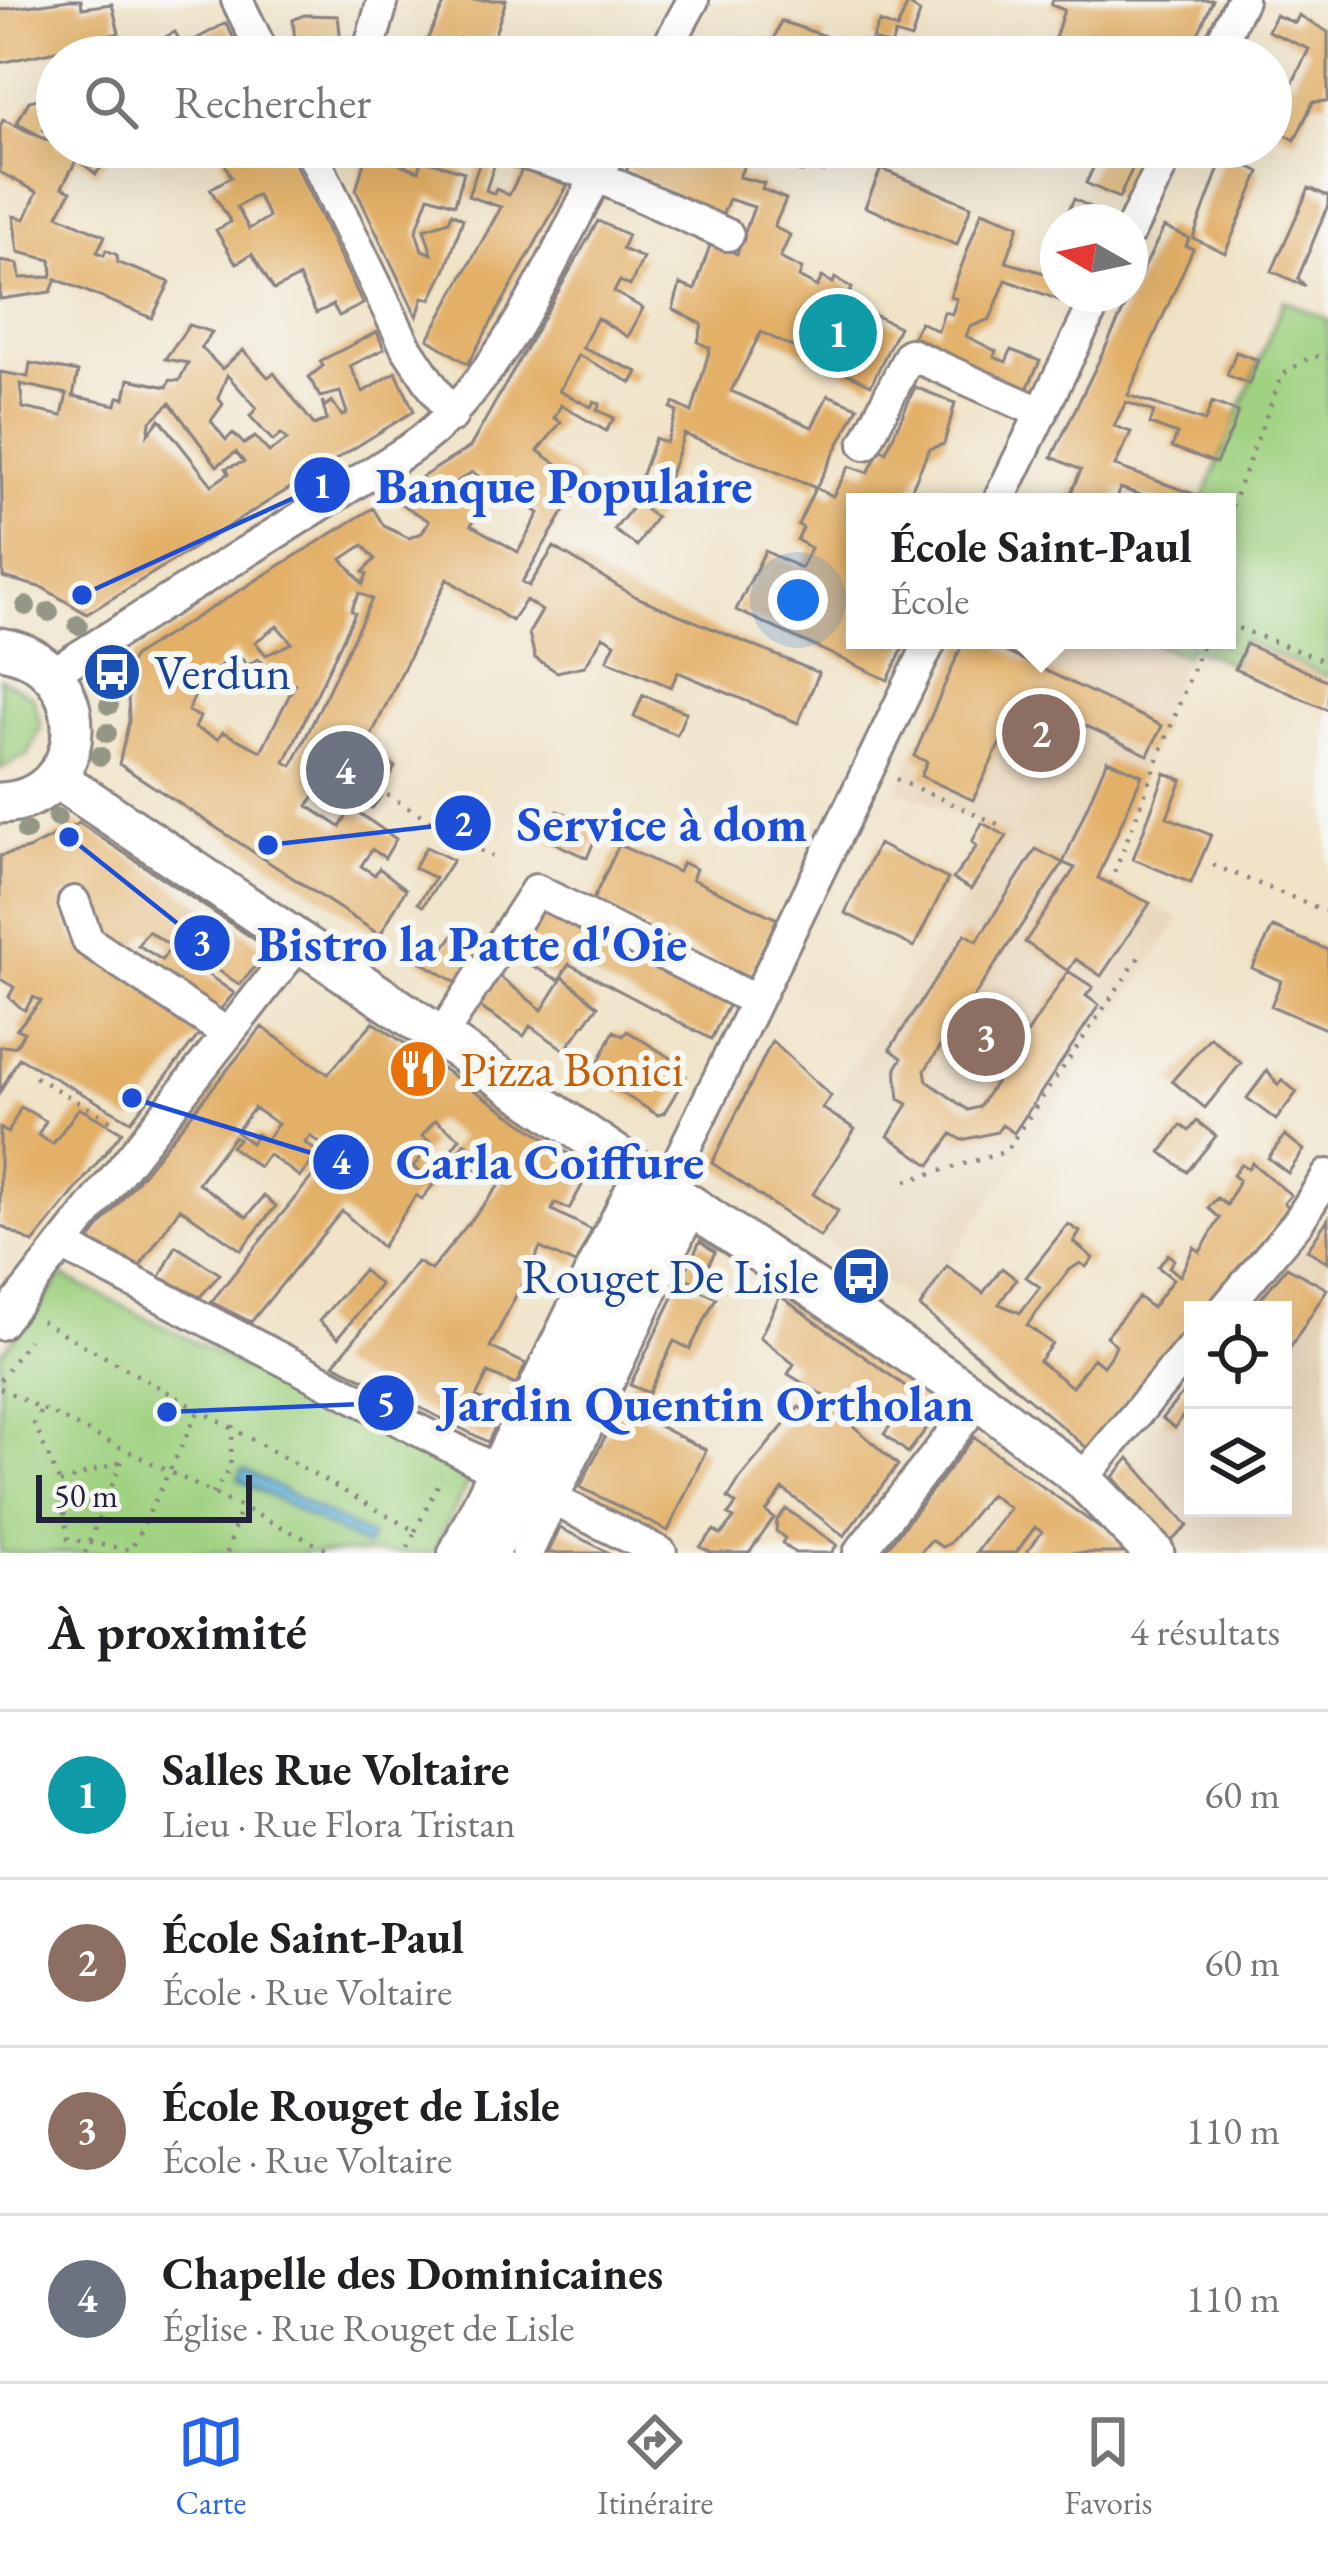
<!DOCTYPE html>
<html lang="fr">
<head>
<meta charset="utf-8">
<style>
	:root { --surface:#fff; --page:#f6f6f6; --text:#202124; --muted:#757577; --line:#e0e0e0; --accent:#2563eb }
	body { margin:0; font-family:"EB Garamond",serif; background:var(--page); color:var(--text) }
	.controls { position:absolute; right:36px; bottom:36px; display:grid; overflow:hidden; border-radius:0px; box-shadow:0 12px 48px #0002 }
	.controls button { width:108px; height:108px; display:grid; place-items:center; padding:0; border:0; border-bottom:3px solid var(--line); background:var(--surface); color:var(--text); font:60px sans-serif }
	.compass { position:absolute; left:1040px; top:204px; width:108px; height:108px; border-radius:50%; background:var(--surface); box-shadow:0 12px 48px #0002; rotate:279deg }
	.scale { position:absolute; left:36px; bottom:30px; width:216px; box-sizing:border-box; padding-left:12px; border:6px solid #22223b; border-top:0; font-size:33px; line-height:42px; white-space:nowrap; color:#22223b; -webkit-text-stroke:9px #f6f6f2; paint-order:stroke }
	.you { position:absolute; left:798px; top:600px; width:42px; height:42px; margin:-30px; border:9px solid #fff; border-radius:50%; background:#1a73e8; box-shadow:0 0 0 18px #1a73e833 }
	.badge { display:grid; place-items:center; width:78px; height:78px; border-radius:50%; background:var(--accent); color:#fff; font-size:39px; font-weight:700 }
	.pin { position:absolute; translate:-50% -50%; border:6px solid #fff; box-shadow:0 3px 12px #0006 }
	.popup { position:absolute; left:846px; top:493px; width:390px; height:156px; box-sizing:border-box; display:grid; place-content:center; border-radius:0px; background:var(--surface); filter:drop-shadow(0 3px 9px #0005); font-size:39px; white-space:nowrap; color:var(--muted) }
	.popup b { font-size:45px; color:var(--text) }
	.popup::after { content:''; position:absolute; left:50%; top:100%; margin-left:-24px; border:24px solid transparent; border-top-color:var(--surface) }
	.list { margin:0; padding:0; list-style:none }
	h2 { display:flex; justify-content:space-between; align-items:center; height:156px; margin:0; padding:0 48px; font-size:51px }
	h2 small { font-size:39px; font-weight:400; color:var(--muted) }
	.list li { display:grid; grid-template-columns:78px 1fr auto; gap:36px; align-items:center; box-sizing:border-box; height:168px; padding:0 48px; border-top:3px solid var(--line) }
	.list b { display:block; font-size:45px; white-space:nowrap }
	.list p { margin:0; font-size:39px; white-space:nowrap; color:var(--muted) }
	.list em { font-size:39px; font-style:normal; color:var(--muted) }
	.icon { flex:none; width:66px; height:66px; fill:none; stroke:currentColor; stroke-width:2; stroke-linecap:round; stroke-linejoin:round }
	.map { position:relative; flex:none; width:1328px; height:1553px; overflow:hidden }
	.search { position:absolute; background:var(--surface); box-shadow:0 12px 48px #0002; left:36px; right:36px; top:36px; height:132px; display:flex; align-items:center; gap:30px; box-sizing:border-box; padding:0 42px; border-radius:66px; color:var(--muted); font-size:45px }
	.sheet { height:828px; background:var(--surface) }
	nav { display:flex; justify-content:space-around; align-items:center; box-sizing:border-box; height:168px; border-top:3px solid var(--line); background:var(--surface); font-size:33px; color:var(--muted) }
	nav a { display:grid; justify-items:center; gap:6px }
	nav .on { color:var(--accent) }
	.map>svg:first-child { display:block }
</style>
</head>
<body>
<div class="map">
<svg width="1328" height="1553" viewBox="0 0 1328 1553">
	<rect width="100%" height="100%" fill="#f6f6f2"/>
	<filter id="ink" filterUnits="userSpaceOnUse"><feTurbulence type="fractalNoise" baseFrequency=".00833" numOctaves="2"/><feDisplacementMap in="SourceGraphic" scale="24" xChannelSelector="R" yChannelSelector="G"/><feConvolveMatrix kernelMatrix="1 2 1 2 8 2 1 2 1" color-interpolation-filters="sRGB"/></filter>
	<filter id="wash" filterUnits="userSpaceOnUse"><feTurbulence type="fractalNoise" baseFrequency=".004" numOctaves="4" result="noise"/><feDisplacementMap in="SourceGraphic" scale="48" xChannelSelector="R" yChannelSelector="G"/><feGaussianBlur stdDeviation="2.7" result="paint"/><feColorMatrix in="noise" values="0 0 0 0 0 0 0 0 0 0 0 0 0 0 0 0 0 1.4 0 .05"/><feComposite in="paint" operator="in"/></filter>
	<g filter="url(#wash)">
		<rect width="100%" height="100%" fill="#f0e3c7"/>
		<path fill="#e7d4b7" d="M964,640H1146L1185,656L1099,877L1180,919L920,1307L762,1196L1007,836L898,789Z
			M1328,1220V1553H1179L1113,1477L1193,1381V1508H1283V1310H1251Z"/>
		<path fill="#9fd180" stroke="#607a5e" stroke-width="3" d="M1284,300L1328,320V677L1243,640L1233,664L1189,647L1185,656L1147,640H1227V502H1202Z
			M0,678L33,697L41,726L29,754L0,769Z
			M63,1276L469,1480L433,1553H0V1355Z"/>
		<path fill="#53a9d0" stroke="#3a6686" stroke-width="3" d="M243,1469L372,1537L366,1547L238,1479Z"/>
		<g id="blocks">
			<path fill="#e3b068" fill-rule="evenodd" d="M69,0H81L82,8L112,4L119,33L79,45L76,57H67L69,48L0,63V10Z
				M446,0H506L491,47L459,38L455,48L427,40Z
				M1053,0H1213L1188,57H1049L1064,10L1051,5Z
				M908,3L920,13L911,39L895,34L891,46L872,39L879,22L897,29Z
				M304,15L338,16L342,50L296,54L293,20Z
				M1275,15L1295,23L1299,15L1328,32V101L1313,102L1295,140L1271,127V82L1275,74L1293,82L1309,49L1268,31Z
				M781,21L825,36L818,57L769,53Z
				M226,23L243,57H193L189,50L175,57H127L175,32L183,46Z
				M57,95L43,130L57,137V147H94L108,158L96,174L77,159L62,187L71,191L58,215L105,236L97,252L104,255L106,250L117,255L118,263L170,282L152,318L56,279L51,292L0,299V261L18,264L20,278L51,277L52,273L51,260L18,252L13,216L25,219L37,192L0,172V127L3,120L51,142L17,123L29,101Z
				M217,147H287L363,304L339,316L333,305L316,313L299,277L274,290L252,254L237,263L233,259L216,230L231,222L210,189L231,177ZM257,195L269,217L249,229L237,207Z
				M640,147L829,150L823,172L804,164L802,172L791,170L750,152L739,177L764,183L762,189L786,199L774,227L790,235L780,258L802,269L799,277L817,287L822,277L833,283L835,278L852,288L845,301L899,327L871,385L761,332L731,391L812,427L828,395L858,407L816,488L684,434L664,493L641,477L655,438L666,443L677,412L671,408L674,403L692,412L710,348L698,342L702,324L673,309L680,284L695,290L711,242L737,254L754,207L729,199L721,218L626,171Z
				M1103,147H1142L1119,198L1086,183Z
				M367,152L419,171L422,159L464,172L455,204L429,196L416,231L422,250L432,254L424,229L449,221L452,213L463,219L446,269L431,299L423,297L417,317L356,190Z
				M483,153L497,157L486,190L494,194L496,189L509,195L524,166L570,181L468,364L428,339L501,207L468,196Z
				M1224,154L1260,172L1225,253L1193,238Z
				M881,169L971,206L957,245L865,207Z
				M1309,188L1328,196V205L1298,278L1305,286L1272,271Z
				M1074,199L1109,216L1107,222H1063Z
				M982,211L1019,225L1006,262L1058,277V294H1072L1067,303L1006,280L990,319L970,327L966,336L996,351L994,357L1006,362L1011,350L1040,361L1026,391L913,336L920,322L938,331L944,312L952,314L957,299L950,297Z
				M598,221L628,235L622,249L643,258L630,286L620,281L614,292L643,308L628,337L597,318L582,348L638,372L632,383L578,355L569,373L559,391L591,407L594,401L600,404L597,410L614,418L606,431L561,405L558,411L554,418L561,422L538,451L582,481L522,582L529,586L554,547L634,596L819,673L798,723L678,672L671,687L607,660L615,643L603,636L585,666L557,672L535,658L529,633L542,611L526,600L512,621L447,579L371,736L377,752L395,767L380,798L372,808L352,797L355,786L327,772L308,806L340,827L352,808L396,839L385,858L372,849L361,866L375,875L379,868L406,889L380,935L119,764L129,721L127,666L135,655L373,508L384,526L409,538L422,533L429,521L390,497L470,447ZM472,472L539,513L518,552L471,525L478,513L443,491ZM363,545L375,559L363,572L367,574L363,584L342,559ZM359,593L372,599L292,766L285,762L355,613L351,610ZM277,626L292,643L266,655L255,642ZM235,650L247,665L258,659L295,684L261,751L223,732L218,739L195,728L200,717L188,711L198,689Z
				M1164,227L1189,238L1186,246L1193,249L1128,395L1205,421L1212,402L1238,412L1232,430L1216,463L1172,447L1177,434L1150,424L1154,412L1126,402L1114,426L1131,432L1115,466L1202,497L1200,502H1161L1120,488L1115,502H1067L1081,470L1052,457Z
				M189,325L212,332L201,347L222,369L243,350L268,377L274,373L314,425L327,420L322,401L325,406L332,401L342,416L347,413L340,392L320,397L309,377L323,366L320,361L377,332L384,349L350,366L363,392L396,372L414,411L87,614L43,588L3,577L0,372L28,377L30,363L78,372L73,396L116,405L118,397L125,398L129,379L167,387L170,380L179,381L188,363L165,359ZM227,375L257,408L250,416L273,441L281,434L287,440L269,452L255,437L244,444L233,433L226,440L211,421L223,404L218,398ZM20,384L67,394L62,416L23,408ZM170,403L217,466L236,452L244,462L226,468L229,473L212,485L160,419L148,434L150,422Z
				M1236,352L1258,360L1249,384L1227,375Z
				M915,387L955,403L944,444L929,449L906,502H855V640H907L888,680L736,610L765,551L801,568L811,548L797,540L803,528L798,525L815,488L833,496L849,466L868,473L880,449L886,452Z
				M636,503L656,517L637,546L614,530Z
				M964,640H1005L1000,649L1162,726L1148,755L1059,713L1055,723L1018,706L973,800L921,776L927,762L914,756Z
				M1246,644L1328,681V710L1235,669Z
				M643,695L686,712L677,735L634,717Z
				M1107,760L1142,775L1098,878L1150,903L1101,976L1076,959L1068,971L1025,942L1075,868L1063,863Z
				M1165,773L1182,780L1167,817L1211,835L1191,883L1133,859Z
				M558,811L600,827L587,858L548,840Z
				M79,823L269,949L240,985L188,950L183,957L234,993L215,1016L101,940L82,891L62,898L73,938L205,1027L131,1121L19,1058L0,1092V1047L16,1046L24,1032L17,1029L41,1001L33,997L25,1010L21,1008L9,997L14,987L0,979V856L28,849ZM148,931L171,946L162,960L138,945Z
				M982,823L1007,836L971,889L953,879L977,846L972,842Z
				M878,844L948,879L914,947L845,913Z
				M619,845L678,872L683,863L696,869L692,879L777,919L749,978L665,936L660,947L646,939L651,930L592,902Z
				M426,847L453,860L423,906L418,903L435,878L414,868Z
				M1036,849L1063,863L925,1070L927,1081L968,1110L979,1107L1068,971L1093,987L1086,996L1099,1005L1014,1133L1002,1125L997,1132L962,1140L952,1134L930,1165L888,1136L908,1104L899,1099L896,1068L902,1058L890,1049L965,934L977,941Z
				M545,907L731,1000L711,1039L569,964L559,980L512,955Z
				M461,925L489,941L460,985L415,958L426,943L441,952Z
				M1273,927L1328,950V1030L1271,1006L1281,981L1252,968Z
				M499,976L542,1010L563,977L598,1006L565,1050L530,1026L524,1036L478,1006Z
				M373,1022L591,1169L569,1209L555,1203L552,1210L592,1230L575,1264L540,1248L490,1347L526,1364L516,1385L488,1373L476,1397L503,1410L488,1442L334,1364L417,1262L431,1270L505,1178L489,1167L483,1174L474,1168L483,1156L465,1143L422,1199L416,1195L382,1247L342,1211L251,1322L211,1302L332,1152L310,1136L305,1143L319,1153L300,1177L268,1154L259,1167L231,1147L238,1139L234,1136L198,1183L247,1217L264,1196L276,1206L241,1250L180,1208L140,1266L89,1240L262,1027L328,1074ZM254,1108L278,1124L266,1140L257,1134L251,1143L236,1132ZM435,1120L460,1138L429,1180L413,1167L432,1143L422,1136Z
				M614,1031L623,1036L627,1031L679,1063L675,1069L686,1076L664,1113L658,1115L592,1075Z
				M1210,1037L1241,1063L1205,1108L1172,1081Z
				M772,1041L831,1096L822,1108L855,1129L813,1194L838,1211L820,1237L712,1163Z
				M1267,1071L1278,1085L1282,1080L1297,1092L1276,1120L1247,1098Z
				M21,1107L46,1121L38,1135L53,1144L79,1108L122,1132L33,1243L0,1225V1128L8,1133Z
				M1197,1121L1216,1136L1187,1172L1161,1152L1181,1125L1189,1131Z
				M1285,1135L1304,1150L1288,1173L1268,1158Z
				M1252,1163L1291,1195L1284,1203L1289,1207L1203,1310H1193V1322L1088,1449L920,1307L947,1266L983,1293L1002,1268L1016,1279L999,1304L1020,1313L1040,1287L1026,1277L1068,1224L1080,1232L1074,1242L1093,1258L1086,1267L1080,1263L1068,1271L1027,1325L1052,1344L1039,1361L1072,1387L1093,1358L1103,1366L1112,1354L1116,1345L1106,1336L1139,1297L1152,1308L1173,1279L1158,1267L1168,1254L1174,1260L1169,1267L1180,1276L1194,1247L1200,1252L1220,1218L1208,1208L1217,1198L1227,1205L1239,1180L1233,1175L1241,1164L1248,1169Z
				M1328,1219V1262L1307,1250Z
				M700,1241L715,1252L699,1284L683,1277Z
				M176,1246L220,1274L200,1297L160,1277Z
				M1287,1267L1327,1289L1290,1348L1283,1344V1310H1251Z
				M363,1270L380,1285L338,1338L319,1321Z
				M681,1281L716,1298L690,1349L674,1341L649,1393L630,1385Z
				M780,1296L940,1411L908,1453L884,1434L893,1422L877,1417L883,1410L869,1400L857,1416L840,1403L835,1410L898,1465L844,1536L783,1489L766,1512L774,1518L749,1553H712L700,1547L714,1530L721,1535L734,1518L728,1515L736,1504L728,1498L740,1478L799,1407L813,1416L827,1398L788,1374L794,1364L760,1337Z
				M1193,1381V1400L1175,1428L1162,1418Z
				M625,1396L647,1408L643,1418L706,1450L668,1531L580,1487Z
				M974,1437L1115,1539L1127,1553H1026L1042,1532L1035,1527L1016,1553H976L1009,1508L990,1494L950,1543L942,1547L931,1540L920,1553H883Z
				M1129,1458L1188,1526L1170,1542L1113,1477Z
				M786,1509L837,1545L831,1553H795L782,1543L785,1538L776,1531L777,1520Z
				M560,1528L610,1553H548Z"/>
		</g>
	</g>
	<g filter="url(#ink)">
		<use href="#blocks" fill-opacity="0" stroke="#898281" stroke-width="3"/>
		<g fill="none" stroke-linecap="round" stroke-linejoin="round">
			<g stroke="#898281" stroke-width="36">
				<path id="minor" d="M237,0L265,57
					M367,57L383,0
					M662,57L693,0
					M1214,57L1242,0
					M309,147L406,347L452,416
					M503,147L596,176L728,235
					M1130,231L1171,147
					M865,444L910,354L1042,413
					M998,502L1099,294
					M53,673L408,450C504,385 557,247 612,147
					M74,902L88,941L228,1034
					M441,1036L536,890L756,1001
					M666,1187L931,640
					M62,1245L495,1470
					M1224,1310L1298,1222L1328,1175
					M0,1324L301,941
					M1082,1479L1193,1346
					M552,1499L661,1553
					M454,1553L640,1170
					M527,1553L693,1205
					M859,1553L979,1400"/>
			</g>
			<g stroke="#898281" stroke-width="45">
				<path id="major" d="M0,648C98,662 94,800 0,803
					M55,777L979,1400L1082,1479L1154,1553
					M489,1553L666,1187"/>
			</g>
			<path stroke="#898281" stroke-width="4.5" stroke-dasharray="3 9" stroke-linecap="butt" d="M1227,518L1282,375L1312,356L1328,357
				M1227,624L1328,662
				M896,779L1000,825
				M387,795L492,857
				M1213,865L1328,912
				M1110,884L1204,640
				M35,1077L118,1125
				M906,1181L1005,1152L1139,957
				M41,1321L415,1531L406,1553
				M0,1380L28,1340
				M0,1388L334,1553
				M40,1412L34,1423L60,1483L68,1539L131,1550L199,1410
				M60,1483L122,1461
				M212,1494L230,1469L233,1425
				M415,1531L442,1477
				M85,1553L125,1453
				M227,1553L240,1508"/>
			<use href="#minor" stroke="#fff" stroke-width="30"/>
			<use href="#major" stroke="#fff" stroke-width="39"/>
		</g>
		<g fill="#949686">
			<circle cx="26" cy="606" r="10"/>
			<circle cx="49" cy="612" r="10"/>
			<circle cx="78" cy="625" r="10"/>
			<circle cx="113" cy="677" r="10"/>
			<circle cx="109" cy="705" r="10"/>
			<circle cx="107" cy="733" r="10"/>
			<circle cx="100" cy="756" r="10"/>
			<circle cx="57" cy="818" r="10"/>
			<circle cx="26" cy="831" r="10"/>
		</g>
	</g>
	<defs>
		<g id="bus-disc" transform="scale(3)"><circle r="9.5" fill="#1a4fb4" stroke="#f6f6f2"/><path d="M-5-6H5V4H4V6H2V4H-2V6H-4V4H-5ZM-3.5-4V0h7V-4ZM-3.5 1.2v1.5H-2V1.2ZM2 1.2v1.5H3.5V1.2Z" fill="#fff"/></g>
		<g id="restaurant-disc" transform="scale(3)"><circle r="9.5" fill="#e8710a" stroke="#f6f6f2"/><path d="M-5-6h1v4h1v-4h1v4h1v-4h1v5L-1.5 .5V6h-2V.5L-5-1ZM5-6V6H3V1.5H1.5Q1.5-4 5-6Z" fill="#fff"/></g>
	</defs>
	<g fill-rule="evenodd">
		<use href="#bus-disc" x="112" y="672"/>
		<use href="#restaurant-disc" x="418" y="1069"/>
		<use href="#bus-disc" x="861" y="1276"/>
	</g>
	<g text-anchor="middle" stroke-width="12" stroke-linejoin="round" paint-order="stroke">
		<g font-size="48" fill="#164399" stroke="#f6f6f2" text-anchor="start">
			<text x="154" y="689">Verdun</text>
			<text x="819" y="1293" text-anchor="end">Rouget De Lisle</text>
		</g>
		<g font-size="48" fill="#c56008" stroke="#f6f6f2" text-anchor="start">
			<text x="460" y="1086">Pizza Bonici</text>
		</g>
	</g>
	<path fill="none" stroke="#1d4ed8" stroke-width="4.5" d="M82 595L322 485M268 845L463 823M69 837L202 943M132 1098L341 1162M167 1412L386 1403"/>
	<g fill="#1d4ed8" stroke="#f6f6f2" stroke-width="4.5">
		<circle cx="82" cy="595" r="12"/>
		<circle cx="268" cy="845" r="12"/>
		<circle cx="69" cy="837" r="12"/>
		<circle cx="132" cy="1098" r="12"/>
		<circle cx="167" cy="1412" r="12"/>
		<circle cx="322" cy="485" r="30"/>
		<circle cx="463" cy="823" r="30"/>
		<circle cx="202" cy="943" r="30"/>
		<circle cx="341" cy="1162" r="30"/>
		<circle cx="386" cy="1403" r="30"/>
	</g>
	<g font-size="36" text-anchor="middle" font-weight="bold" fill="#fff">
		<text x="322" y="498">1</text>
		<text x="463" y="836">2</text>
		<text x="202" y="955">3</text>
		<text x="341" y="1174">4</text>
		<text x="386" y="1416">5</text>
	</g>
	<g font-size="51" text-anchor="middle" font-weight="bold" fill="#1d4ed8" stroke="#f6f6f2" stroke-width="12" stroke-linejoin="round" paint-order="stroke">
		<text x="564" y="503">Banque Populaire</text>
		<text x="662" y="841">Service à dom</text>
		<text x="472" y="961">Bistro la Patte d'Oie</text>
		<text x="550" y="1179">Carla Coiffure</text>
		<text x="707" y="1421">Jardin Quentin Ortholan</text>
	</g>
</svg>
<div class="controls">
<button><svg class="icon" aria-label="locate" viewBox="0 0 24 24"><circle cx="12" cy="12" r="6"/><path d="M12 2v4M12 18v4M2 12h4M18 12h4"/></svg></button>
<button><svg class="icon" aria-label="layers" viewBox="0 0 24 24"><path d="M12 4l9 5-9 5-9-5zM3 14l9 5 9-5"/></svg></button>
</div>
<svg class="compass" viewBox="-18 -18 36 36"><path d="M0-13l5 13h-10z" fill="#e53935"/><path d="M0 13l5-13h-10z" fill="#757577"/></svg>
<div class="scale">50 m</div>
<div class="you"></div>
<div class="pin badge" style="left:838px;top:333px;background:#0f9aa8">1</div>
<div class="pin badge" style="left:1041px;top:733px;background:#8d6e63">2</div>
<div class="popup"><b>École Saint-Paul</b>École</div>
<div class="pin badge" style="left:986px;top:1037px;background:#8d6e63">3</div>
<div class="pin badge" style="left:345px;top:770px;background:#6b7280">4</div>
<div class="search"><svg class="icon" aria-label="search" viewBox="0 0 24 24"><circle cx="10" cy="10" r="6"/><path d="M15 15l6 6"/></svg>Rechercher</div>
</div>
<section class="sheet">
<h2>À proximité<small>4 résultats</small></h2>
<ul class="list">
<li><span class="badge" style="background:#0f9aa8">1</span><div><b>Salles Rue Voltaire</b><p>Lieu · Rue Flora Tristan</p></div><em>60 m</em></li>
<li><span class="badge" style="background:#8d6e63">2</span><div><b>École Saint-Paul</b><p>École · Rue Voltaire</p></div><em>60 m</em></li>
<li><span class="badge" style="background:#8d6e63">3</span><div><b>École Rouget de Lisle</b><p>École · Rue Voltaire</p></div><em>110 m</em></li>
<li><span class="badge" style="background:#6b7280">4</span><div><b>Chapelle des Dominicaines</b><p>Église · Rue Rouget de Lisle</p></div><em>110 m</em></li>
</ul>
</section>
<nav>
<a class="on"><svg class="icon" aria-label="map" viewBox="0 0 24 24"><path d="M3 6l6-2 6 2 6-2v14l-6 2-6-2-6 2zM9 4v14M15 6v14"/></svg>Carte</a>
<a><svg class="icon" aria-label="directions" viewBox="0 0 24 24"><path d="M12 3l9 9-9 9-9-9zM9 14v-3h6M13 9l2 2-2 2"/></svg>Itinéraire</a>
<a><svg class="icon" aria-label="saved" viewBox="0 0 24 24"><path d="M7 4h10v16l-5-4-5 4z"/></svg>Favoris</a>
</nav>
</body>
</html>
